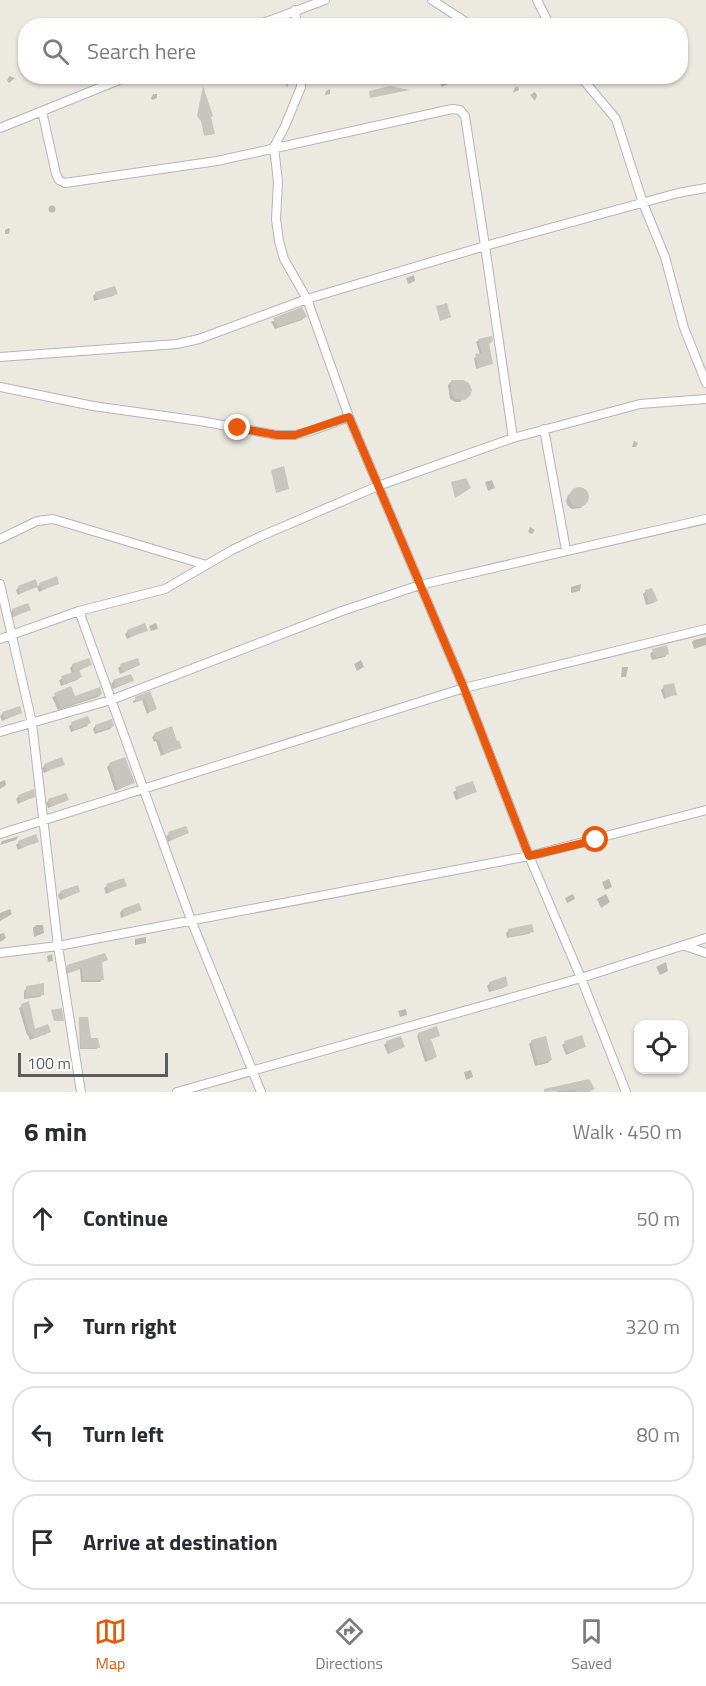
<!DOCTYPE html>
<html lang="en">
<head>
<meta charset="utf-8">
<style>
	:root { --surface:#fff; --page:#f2f2f3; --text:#2b2b33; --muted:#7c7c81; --line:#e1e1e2; --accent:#ea580c }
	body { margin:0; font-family:"Titillium Web",sans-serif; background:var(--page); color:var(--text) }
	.controls { position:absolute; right:18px; bottom:18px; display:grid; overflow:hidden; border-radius:12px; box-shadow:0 2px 4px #0004 }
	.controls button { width:54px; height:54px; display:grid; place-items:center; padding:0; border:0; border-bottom:2px solid var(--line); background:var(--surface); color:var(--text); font:30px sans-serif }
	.scale { position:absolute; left:18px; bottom:15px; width:150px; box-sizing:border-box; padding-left:6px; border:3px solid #595c60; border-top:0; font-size:16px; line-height:21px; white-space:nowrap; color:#595c60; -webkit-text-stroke:4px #fff; paint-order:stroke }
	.stop { position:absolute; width:18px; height:18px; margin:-14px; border:4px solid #ea580c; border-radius:50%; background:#fff }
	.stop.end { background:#ea580c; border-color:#fff; box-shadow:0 2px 6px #0008 }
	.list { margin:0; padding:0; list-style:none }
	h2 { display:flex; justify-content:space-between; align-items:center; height:78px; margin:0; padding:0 24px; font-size:26px }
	h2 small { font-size:20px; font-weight:400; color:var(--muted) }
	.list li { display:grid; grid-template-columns:39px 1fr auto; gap:18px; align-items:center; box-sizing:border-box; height:96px; margin:0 12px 12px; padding:0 12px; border:2px solid var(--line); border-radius:24px }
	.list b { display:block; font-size:22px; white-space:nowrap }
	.list em { font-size:20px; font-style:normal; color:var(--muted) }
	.icon { flex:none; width:33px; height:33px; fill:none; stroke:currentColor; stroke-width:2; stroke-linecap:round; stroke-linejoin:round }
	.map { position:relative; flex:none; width:706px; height:1092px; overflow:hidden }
	.search { position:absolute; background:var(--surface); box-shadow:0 2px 4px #0004; left:18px; right:18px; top:18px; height:66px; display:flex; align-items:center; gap:15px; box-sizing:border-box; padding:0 21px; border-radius:24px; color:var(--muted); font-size:22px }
	.sheet { height:510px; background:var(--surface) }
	nav { display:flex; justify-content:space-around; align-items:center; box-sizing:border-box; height:84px; border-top:2px solid var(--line); background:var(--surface); font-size:16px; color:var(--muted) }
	nav a { display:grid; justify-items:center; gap:3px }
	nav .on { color:var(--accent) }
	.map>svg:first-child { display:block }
</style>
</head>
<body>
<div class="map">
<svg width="706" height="1092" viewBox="0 0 706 1092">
	<rect width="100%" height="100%" fill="#ebe9e0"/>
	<path fill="#0003" d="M9,76L15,78L9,83L7,81Z
		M285,76H290L287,88L284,79Z
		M436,76H440L452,82L442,87Z
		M515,87H518L519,90L513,93Z
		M330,89V94L325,95L326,91Z
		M535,92L537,95L535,101L530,95Z
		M153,94H157V98L152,100L151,98Z
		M48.5 209a3.5 3.5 0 1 1 7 0a3.5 3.5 0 1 1-7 0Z
		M9,228L10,229L9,234H5V230Z
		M414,275L415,281L408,284L406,278Z
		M96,293H116L113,296L94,301L93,296Z
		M302,309L305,317L302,320L275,329L271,322Z
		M479,340L487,344L491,364L476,369L474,358L480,355L476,342Z
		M451,382L470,392L460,402H455L450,399L448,385Z
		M634,441L638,443L636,447H632Z
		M492,480L495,488L488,491L485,482Z
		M577,489L584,490L587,497L581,508L572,509L568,506L566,501L568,495Z
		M530,527L535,530L532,534L528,532Z
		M58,583L39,592L37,587L40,584Z
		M581,584L580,591L571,593V587Z
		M36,586L18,595L16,590L19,587Z
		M646,591L656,601L653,603L646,605L643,594Z
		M13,610H29L11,618L10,613Z
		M156,623L158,629L151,631L149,626Z
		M146,630L127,639L125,634L128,631Z
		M706,637V645L694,649L692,642L694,640Z
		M653,651L667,654L665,657L652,660L650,654Z
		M361,660L364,667L357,671L354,664Z
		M73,665H90L78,671L80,677L77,680L61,686L59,680L72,674L70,668Z
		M139,665L120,674L118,668L121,666Z
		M622,667H628L626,677H621Z
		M114,681H132L113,689L111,684Z
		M664,687L675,694L664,699L661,690Z
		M71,688L74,698L101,694L98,697L58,710L52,697Z
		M149,693L155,709L147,714L142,700L133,703V701Z
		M3,713H21L2,721L0,716Z
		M88,718L89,723L87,726L71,732L69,726L72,724Z
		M111,721L113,726L110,729L95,734L93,729L95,726Z
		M155,734L180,747L161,756L156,741L154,742L152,737Z
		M63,764L44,773L42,768L45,765Z
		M110,764L133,783L115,791L107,767Z
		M5,780L6,785L0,789V782Z
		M472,783L475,792L456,800L453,792Z
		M19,796L33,797L18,804L16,799Z
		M49,800H67L48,808L46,803Z
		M187,833L168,842L166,836L169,834Z
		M19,836L16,840L0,845L2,841Z
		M37,841L18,850L16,845L19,842Z
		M609,879L612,887L605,890L602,882Z
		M125,885L106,894L104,888L107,886Z
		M61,892H79L60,900L58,895Z
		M573,894L575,899L567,903L565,898Z
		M606,894L610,902L601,908L597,899Z
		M10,909L12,914L0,921V913Z
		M122,910H140L121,918L120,913Z
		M36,925H43L44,933L34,937L33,928Z
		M508,931H532L529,934L507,938L506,933Z
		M4,933L6,938L0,942V934Z
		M146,937V943L135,945V939Z
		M52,954L53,961L48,962L47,956Z
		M106,960L101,963L102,980L100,982H81L80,969L66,974L65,969L68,966Z
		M666,962L668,971L660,975L656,967Z
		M490,983L506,985L503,988L489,992L487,986Z
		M27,988L43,994L40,997L24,999V991Z
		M22,1006L33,1031L49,1032L46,1034L30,1040L28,1035H27L19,1008Z
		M406,1009L407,1015L400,1017L398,1011Z
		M79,1019L90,1040L97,1049H80Z
		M419,1034L438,1035L430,1040L436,1056L433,1059L425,1062L417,1036Z
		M532,1041L550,1060L548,1063L535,1066L529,1044Z
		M387,1042L404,1047L388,1054L384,1045Z
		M565,1043L584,1047L566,1055L562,1045Z
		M471,1070L473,1077L466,1080L464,1072Z
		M644,1070H656L645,1073Z
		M556,1089H593L589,1092H557Z"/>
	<path fill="#c8c5bf" d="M203,86L213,116L211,117L215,134L204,136L201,121L197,116Z
		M390,86L410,90L370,98L369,91Z
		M115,286L118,294L97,300L95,292Z
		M447,303L451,317L440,321L436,306Z
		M302,307L307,317L278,327L273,318Z
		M492,336L493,341L489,344L493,364L478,367L475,354L482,353L478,339Z
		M451,380H463L469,383L472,390L470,396L465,400L455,399L451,393Z
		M284,466L289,489L276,493L271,470Z
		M466,478L471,488L455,498L451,482Z
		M569 497a10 10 0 1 1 20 0a10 10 0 1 1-20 0Z
		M57,576L59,584L42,590L39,583Z
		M36,579L38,587L20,593L18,586Z
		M652,588L658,601L649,603L645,590Z
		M28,603L31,610L14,616L12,609Z
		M145,623L148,631L130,637L127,630Z
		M667,645L669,654L655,658L652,649Z
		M89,658L92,665L79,670L82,677L64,684L61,676L74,672L72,664Z
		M138,658L140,665L123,672L120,664Z
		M131,674L134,681L116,687L113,680Z
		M674,683L677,695L666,697L663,685Z
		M71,686L75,696L100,687L102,694L61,708L54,693Z
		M150,691L157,709L150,712L145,699L136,702L135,697Z
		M20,706L22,713L5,719L2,712Z
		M88,716L91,723L74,730L71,722Z
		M112,719L114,726L97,732L95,725Z
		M172,726L177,741L179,740L182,748L164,754L159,739L156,740L154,733Z
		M62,757L65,765L47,771L44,764Z
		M125,757L135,783L117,789L109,763Z
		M473,781L477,792L459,798L455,787Z
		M34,789L35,797L21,802L18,795Z
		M66,793L69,800L51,807L48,799Z
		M186,826L189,833L171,840L168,832Z
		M36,834L39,842L21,848L18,841Z
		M124,878L127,886L109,892L106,884Z
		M78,885L80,892L63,898L60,891Z
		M139,903L142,910L124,917L122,909Z
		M532,924L534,932L509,937L508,929Z
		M105,953L108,960L102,962L104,980H83L82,968L68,973L67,965Z
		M506,976L508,986L492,991L489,982Z
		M44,983V995L26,997V986Z
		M29,1001L35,1029L48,1024L51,1032L33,1038L31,1033H29L21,1004Z
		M62,1008L64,1021H54L51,1010Z
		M79,1017H88L91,1038H98L100,1048H81Z
		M437,1026L440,1036L431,1039L437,1057L428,1060L418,1033Z
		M582,1035L586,1047L568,1053L564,1041Z
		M401,1036L405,1047L390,1052L386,1041Z
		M546,1036L552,1060L538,1064L531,1040Z
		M589,1079L595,1089L588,1092H576L575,1090L544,1092V1089Z"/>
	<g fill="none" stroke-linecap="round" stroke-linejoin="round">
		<g stroke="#b3b6ba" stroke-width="10">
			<path id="minor" d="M432,0L472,26
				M537,0L550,26
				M295,10L297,26
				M255,26L325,0
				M301,76V87L285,126L274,147L278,182L276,219L279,241L284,259L307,299L349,417L464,688L529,856L581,978L626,1092
				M580,76L616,119L643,203L665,257L684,328L706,383
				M42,111L56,174L59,180L65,183L217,161L452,109L460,110L465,116L485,246L678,193L706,188
				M0,128L129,76
				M0,357L177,344L199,339L307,299L485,246L513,438
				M0,387L93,406L200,421L277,435H295L311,431L349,417
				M544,429L566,550
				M0,539L37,521L53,519L206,565
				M0,584L32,723L58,946L81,1092
				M79,611L165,589L232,550L259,537L378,486L513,438L640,404L706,399
				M0,639L79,611L191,920L261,1092
				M0,732L111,700L342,611L420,585L706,519
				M0,834L464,688L706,629
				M685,946L706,953
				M0,953L58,946L529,856L706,810
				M177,1092L581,978L706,938"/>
		</g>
		<use href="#minor" stroke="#fff" stroke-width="8"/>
	</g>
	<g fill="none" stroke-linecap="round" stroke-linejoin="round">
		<path stroke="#ea580c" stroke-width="8" d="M238,428L277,435H295L349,417L464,688L529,856L596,840"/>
	</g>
</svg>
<div class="controls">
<button><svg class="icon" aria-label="locate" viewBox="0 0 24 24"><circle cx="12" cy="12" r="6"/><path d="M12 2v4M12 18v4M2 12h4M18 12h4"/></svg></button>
</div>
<div class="scale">100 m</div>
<div class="stop" style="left:596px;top:840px"></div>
<div class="stop end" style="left:238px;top:428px"></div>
<div class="search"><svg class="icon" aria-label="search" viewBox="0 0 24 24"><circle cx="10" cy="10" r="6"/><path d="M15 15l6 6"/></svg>Search here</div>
</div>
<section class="sheet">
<h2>6 min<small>Walk · 450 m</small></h2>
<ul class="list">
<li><svg class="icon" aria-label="ahead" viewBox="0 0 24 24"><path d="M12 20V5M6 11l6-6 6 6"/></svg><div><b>Continue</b></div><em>50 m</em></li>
<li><svg class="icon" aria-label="right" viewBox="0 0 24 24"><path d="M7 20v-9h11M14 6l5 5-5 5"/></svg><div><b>Turn right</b></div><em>320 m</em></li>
<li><svg class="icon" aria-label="left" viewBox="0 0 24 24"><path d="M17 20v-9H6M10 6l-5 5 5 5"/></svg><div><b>Turn left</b></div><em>80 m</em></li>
<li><svg class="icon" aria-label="arrive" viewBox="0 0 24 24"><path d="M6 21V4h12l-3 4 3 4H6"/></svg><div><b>Arrive at destination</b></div></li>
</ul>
</section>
<nav>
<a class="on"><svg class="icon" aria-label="map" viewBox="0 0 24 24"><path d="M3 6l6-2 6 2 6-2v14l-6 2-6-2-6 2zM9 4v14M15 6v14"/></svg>Map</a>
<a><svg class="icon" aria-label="directions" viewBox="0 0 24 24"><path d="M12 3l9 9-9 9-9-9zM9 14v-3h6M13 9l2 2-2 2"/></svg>Directions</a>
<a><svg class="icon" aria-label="saved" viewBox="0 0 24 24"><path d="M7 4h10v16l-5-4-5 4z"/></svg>Saved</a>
</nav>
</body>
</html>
